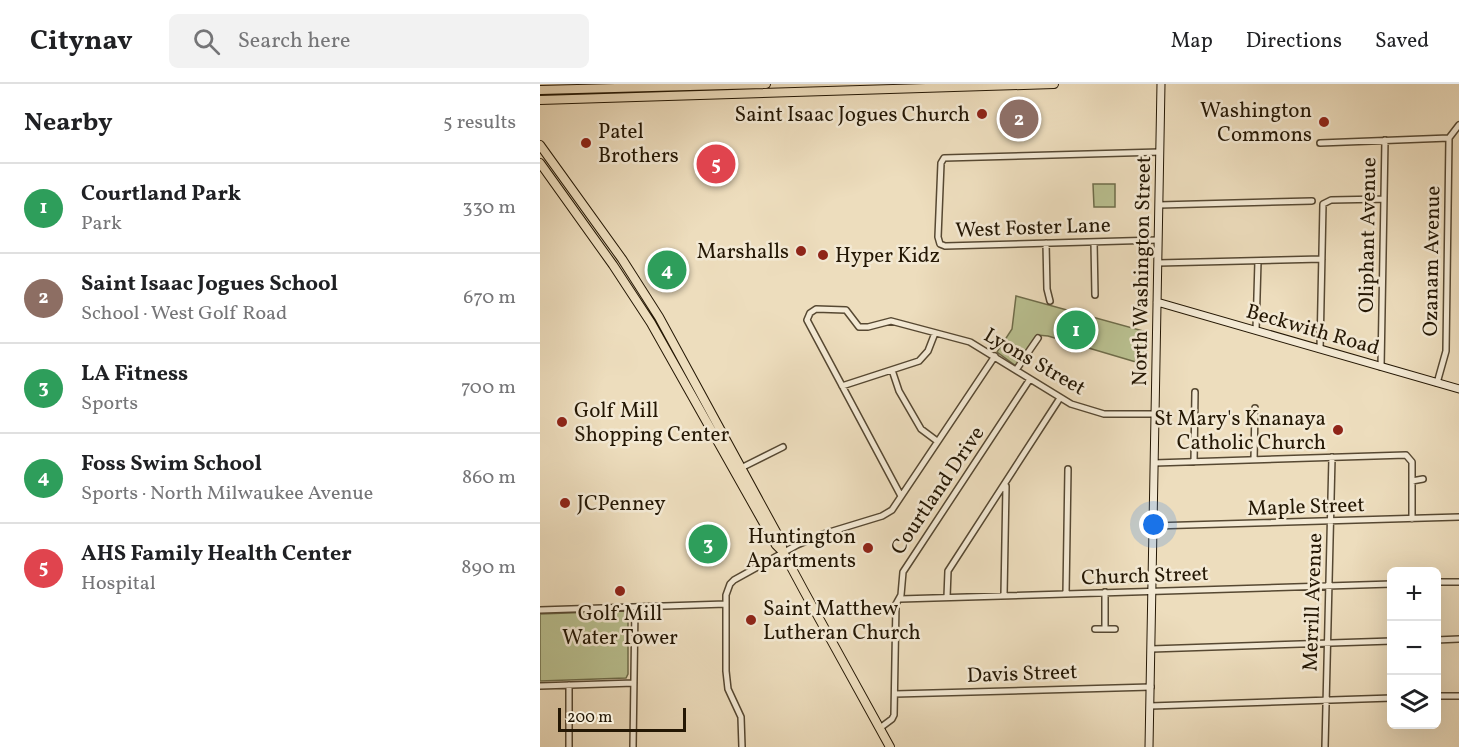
<!DOCTYPE html>
<html lang="en">
<head>
<meta charset="utf-8">
<style>
	:root { --surface:#fff; --page:#f2f2f2; --text:#202124; --muted:#757577; --line:#e0e0e0; --accent:#ea580c }
	body { margin:0; font-family:Vollkorn,serif; background:var(--page); color:var(--text) }
	.controls { position:absolute; right:18px; bottom:18px; display:grid; overflow:hidden; border-radius:9px; box-shadow:0 6px 24px #0002 }
	.controls button { width:54px; height:54px; display:grid; place-items:center; padding:0; border:0; border-bottom:2px solid var(--line); background:var(--surface); color:var(--text); font:30px sans-serif }
	.scale { position:absolute; left:18px; bottom:15px; width:128px; box-sizing:border-box; padding-left:6px; border:3px solid #241704; border-top:0; font-size:16px; line-height:21px; white-space:nowrap; color:#241704; -webkit-text-stroke:4px #f3e9d4; paint-order:stroke }
	.you { position:absolute; left:614px; top:441px; width:21px; height:21px; margin:-15px; border:4px solid #fff; border-radius:50%; background:#1a73e8; box-shadow:0 0 0 9px #1a73e833 }
	.badge { display:grid; place-items:center; width:39px; height:39px; border-radius:50%; background:var(--accent); color:#fff; font-size:20px; font-weight:700 }
	.pin { position:absolute; translate:-50% -50%; border:3px solid #fff; box-shadow:0 2px 6px #0006 }
	.list { margin:0; padding:0; list-style:none }
	h2 { display:flex; justify-content:space-between; align-items:center; height:78px; margin:0; padding:0 24px; font-size:26px }
	h2 small { font-size:20px; font-weight:400; color:var(--muted) }
	.list li { display:grid; grid-template-columns:39px 1fr auto; gap:18px; align-items:center; box-sizing:border-box; height:90px; padding:0 24px; border-top:2px solid var(--line) }
	.list b { display:block; font-size:22px; white-space:nowrap }
	.list p { margin:0; font-size:20px; white-space:nowrap; color:var(--muted) }
	.list em { font-size:20px; font-style:normal; color:var(--muted) }
	.icon { flex:none; width:33px; height:33px; fill:none; stroke:currentColor; stroke-width:2; stroke-linecap:round; stroke-linejoin:round }
	.map { position:relative; flex:none; width:919px; height:663px; overflow:hidden }
	header { display:flex; align-items:center; gap:36px; box-sizing:border-box; height:84px; padding:0 30px; background:var(--surface); border-bottom:2px solid var(--line) }
	header strong { font-size:28px }
	nav { display:flex; gap:33px; margin-inline-start:auto; font-size:21px }
	.search { width:420px; height:54px; background:var(--page); display:flex; align-items:center; gap:15px; box-sizing:border-box; padding:0 21px; border-radius:9px; color:var(--muted); font-size:22px }
	main { display:flex }
	aside { flex:1; background:var(--surface) }
	.map>svg:first-child { display:block }
</style>
</head>
<body>
<header>
<strong>Citynav</strong>
<div class="search"><svg class="icon" aria-label="search" viewBox="0 0 24 24"><circle cx="10" cy="10" r="6"/><path d="M15 15l6 6"/></svg>Search here</div>
<nav><a>Map</a><a>Directions</a><a>Saved</a></nav>
</header>
<main>
<aside>
<h2>Nearby<small>5 results</small></h2>
<ul class="list">
<li><span class="badge" style="background:#2e9e5b">1</span><div><b>Courtland Park</b><p>Park</p></div><em>330 m</em></li>
<li><span class="badge" style="background:#8d6e63">2</span><div><b>Saint Isaac Jogues School</b><p>School · West Golf Road</p></div><em>670 m</em></li>
<li><span class="badge" style="background:#2e9e5b">3</span><div><b>LA Fitness</b><p>Sports</p></div><em>700 m</em></li>
<li><span class="badge" style="background:#2e9e5b">4</span><div><b>Foss Swim School</b><p>Sports · North Milwaukee Avenue</p></div><em>860 m</em></li>
<li><span class="badge" style="background:#e0444e">5</span><div><b>AHS Family Health Center</b><p>Hospital</p></div><em>890 m</em></li>
</ul>
</aside>
<div class="map">
<svg width="919" height="663" viewBox="0 0 919 663">
	<rect width="100%" height="100%" fill="#edddbd"/>
	<filter id="stains"><feTurbulence type="fractalNoise" baseFrequency=".00333" numOctaves="4"/><feColorMatrix values="0 0 0 0 .2 0 0 0 0 .09 0 0 0 0 .02 0 0 0 .5 -.17"/></filter>
	<radialGradient id="worn" r=".72"><stop offset=".6" stop-color="#630" stop-opacity="0"/><stop offset="1" stop-color="#630" stop-opacity=".3"/></radialGradient>
	<path fill="#b9c090" stroke="#6e6c4a" stroke-width="1.5" d="M553,100H575V123H554Z
		M476,212L607,248L606,281L508,252L497,251L476,282L457,268L472,245Z
		M84,527L88,531V590L86,594L0,597V530Z"/>
	<g fill="none" stroke-linecap="round" stroke-linejoin="round">
		<g stroke="#564832" stroke-width="8">
			<path id="street" d="M909,54L919,41
				M780,59L909,54
				M619,121L772,117
				M618,156L405,162L400,160L398,153L401,79L404,74L620,68
				M554,158L555,211
				M506,159L507,205L510,217
				M618,179L782,175
				M716,246L718,177
				M780,265L783,120L791,116L844,115
				M841,283L845,56
				M352,286L359,307L381,345L397,357
				M476,286L498,254
				M897,299L906,267L909,54
				M302,302L379,277L388,267L395,249
				M714,376L715,324
				M654,378L655,308
				M614,379L866,371L872,378V435
				M199,385L243,363
				M872,397L883,395
				M361,412L267,236L270,229L276,225L306,226L319,243H328L351,237L430,258L531,320L564,330H615
				M613,442L919,433
				M896,498H919
				M565,508V545
				M526,510L528,385
				M464,511L466,402
				M407,513L408,487L520,314
				M360,515L852,500
				M0,526L186,520
				M555,545H575
				M896,556L919,555
				M611,565L852,557
				M0,602L94,599
				M355,610L611,603
				M896,612H919
				M610,622L852,614
				M340,644L352,635L354,631L356,520L361,511L363,488L490,295
				M29,663V601
				M93,663L95,523
				M202,663L201,633L188,605L186,587V511L190,500L194,496L257,461L283,450L342,432L352,426L455,272
				M785,663L792,373"/>
		</g>
		<g stroke="#241704" stroke-width="9">
			<path id="secondary" d="M617,218L919,305
				M609,663L621,0"/>
		</g>
		<g stroke="#241704" stroke-width="10">
			<path id="primary" d="M0,6L226,0
				M0,16L514,0
				M0,61L82,175L119,233L241,457L243,468L264,507L350,663
				M0,79L73,181L111,239L236,461L243,468"/>
		</g>
		<use href="#street" stroke="#f3e9d4" stroke-width="5"/>
		<use href="#secondary" stroke="#f3e9d4" stroke-width="7"/>
		<use href="#primary" stroke="#edddbd" stroke-width="8"/>
	</g>
	<g fill="#8f2418" stroke="#f3e9d4" stroke-width="2">
		<circle cx="442" cy="30" r="6"/>
		<circle cx="784" cy="38" r="6"/>
		<circle cx="46" cy="59" r="6"/>
		<circle cx="261" cy="167" r="6"/>
		<circle cx="283" cy="171" r="6"/>
		<circle cx="22" cy="338" r="6"/>
		<circle cx="798" cy="346" r="6"/>
		<circle cx="25" cy="419" r="6"/>
		<circle cx="328" cy="464" r="6"/>
		<circle cx="80" cy="507" r="6"/>
		<circle cx="211" cy="536" r="6"/>
	</g>
	<g text-anchor="middle" stroke-width="5" stroke-linejoin="round" paint-order="stroke">
		<g font-size="21" fill="#241704" stroke="#f3e9d4" text-anchor="end">
			<text x="772" y="33">Washington<tspan x="772" dy="24">Commons</tspan></text>
			<text x="430" y="37">Saint Isaac Jogues Church</text>
			<text x="58" y="54" text-anchor="start">Patel<tspan x="58" dy="24">Brothers</tspan></text>
			<text x="249" y="174">Marshalls</text>
			<text x="295" y="178" text-anchor="start">Hyper Kidz</text>
			<text x="34" y="333" text-anchor="start">Golf Mill<tspan x="34" dy="24">Shopping Center</tspan></text>
			<text x="786" y="341">St Mary's Knanaya<tspan x="786" dy="24">Catholic Church</tspan></text>
			<text x="37" y="426" text-anchor="start">JCPenney</text>
			<text x="316" y="459">Huntington<tspan x="316" dy="24">Apartments</tspan></text>
			<text x="223" y="531" text-anchor="start">Saint Matthew<tspan x="223" dy="24">Lutheran Church</tspan></text>
			<text x="80" y="536" text-anchor="middle">Golf Mill<tspan x="80" dy="24">Water Tower</tspan></text>
		</g>
		<g font-size="21" fill="#241704" stroke="#f3e9d4">
			<text transform="translate(493 143) rotate(-2)" y="7">West Foster Lane</text>
			<text transform="translate(827 151) rotate(-89)" y="7">Oliphant Avenue</text>
			<text transform="translate(891 177) rotate(-89)" y="7">Ozanam Avenue</text>
			<text transform="translate(601 187) rotate(-89)" y="7">North Washington Street</text>
			<text transform="translate(773 245) rotate(16)" y="7">Beckwith Road</text>
			<text transform="translate(495 277) rotate(30)" y="7">Lyons Street</text>
			<text transform="translate(397 406) rotate(-56)" y="7">Courtland Drive</text>
			<text transform="translate(766 422) rotate(-2)" y="7">Maple Street</text>
			<text transform="translate(605 491) rotate(-2)" y="7">Church Street</text>
			<text transform="translate(772 518) rotate(-88)" y="7">Merrill Avenue</text>
			<text transform="translate(482 589) rotate(-2)" y="7">Davis Street</text>
		</g>
	</g>
	<rect width="100%" height="100%" filter="url(#stains)"/>
	<rect width="100%" height="100%" fill="url(#worn)"/>
</svg>
<div class="controls">
<button>+</button>
<button>−</button>
<button><svg class="icon" aria-label="layers" viewBox="0 0 24 24"><path d="M12 4l9 5-9 5-9-5zM3 14l9 5 9-5"/></svg></button>
</div>
<div class="scale">200 m</div>
<div class="you"></div>
<div class="pin badge" style="left:536px;top:246px;background:#2e9e5b">1</div>
<div class="pin badge" style="left:479px;top:35px;background:#8d6e63">2</div>
<div class="pin badge" style="left:168px;top:460px;background:#2e9e5b">3</div>
<div class="pin badge" style="left:127px;top:186px;background:#2e9e5b">4</div>
<div class="pin badge" style="left:176px;top:80px;background:#e0444e">5</div>
</div>
</main>
</body>
</html>
